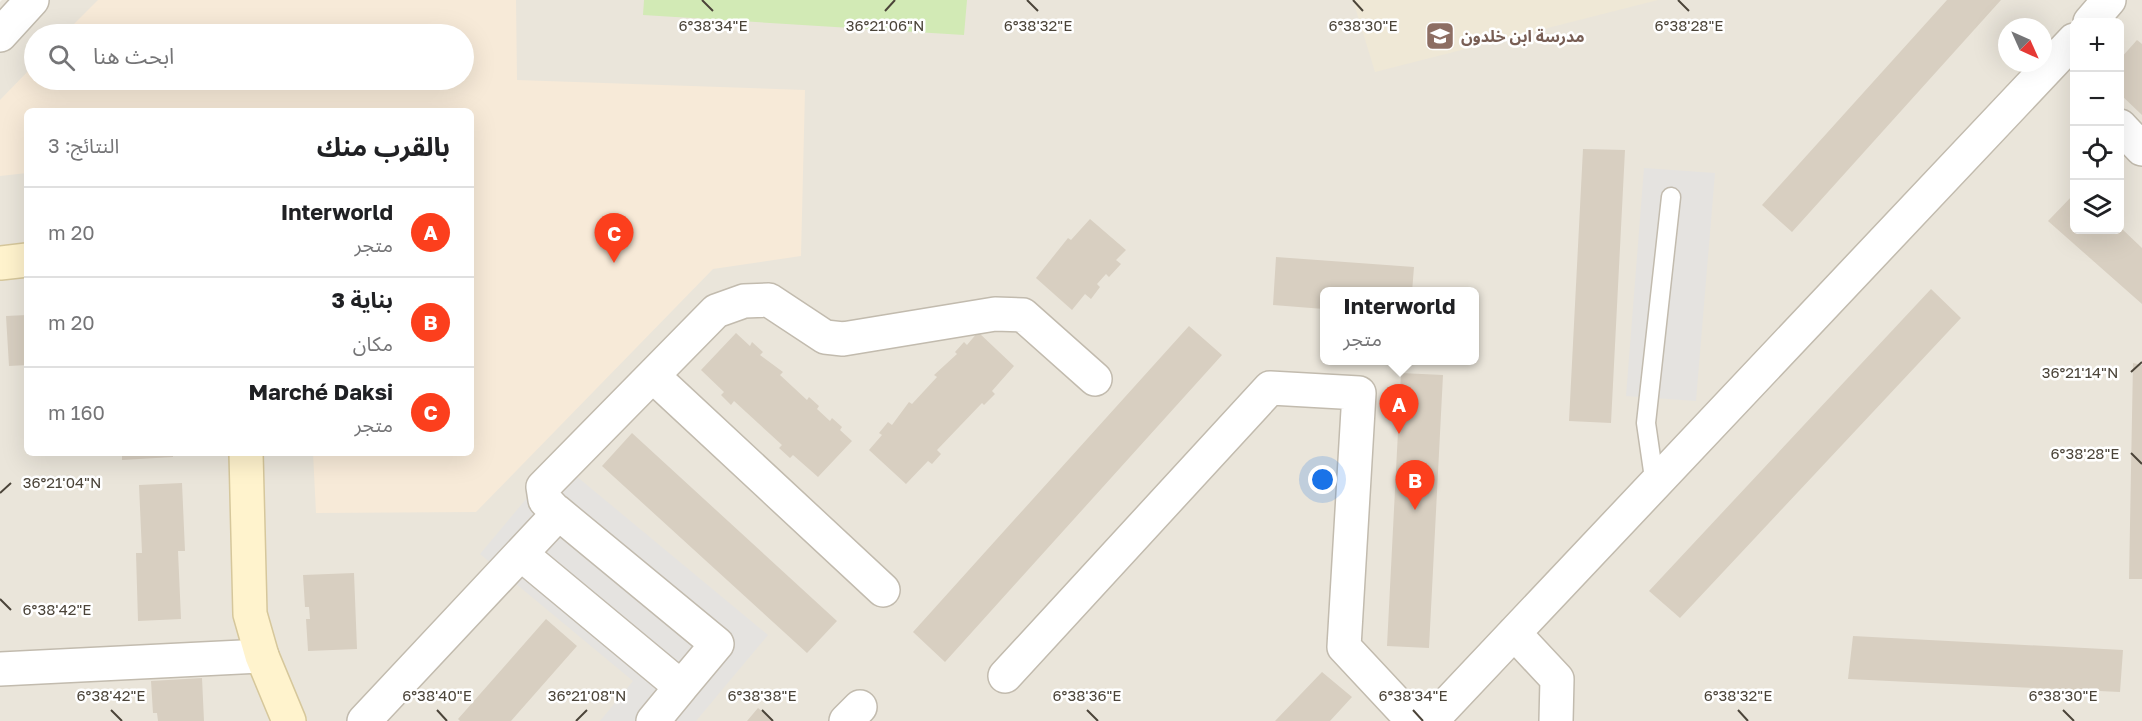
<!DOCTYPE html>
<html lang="ar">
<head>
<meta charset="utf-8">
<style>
	:root { --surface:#fff; --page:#f6f6f6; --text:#202124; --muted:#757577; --line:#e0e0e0; --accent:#fc3f1d }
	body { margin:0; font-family:"Golos Text","Noto Sans Arabic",sans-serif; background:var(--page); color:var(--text); direction:rtl }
	.controls { position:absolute; right:18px; top:18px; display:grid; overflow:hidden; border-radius:9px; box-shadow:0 6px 24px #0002 }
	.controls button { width:54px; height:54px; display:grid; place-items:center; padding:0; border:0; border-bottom:2px solid var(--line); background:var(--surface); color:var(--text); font:30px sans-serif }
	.compass { position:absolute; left:1998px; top:18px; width:54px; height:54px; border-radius:50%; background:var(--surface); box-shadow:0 6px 24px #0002; rotate:135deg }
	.you { position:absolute; left:1323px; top:480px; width:21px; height:21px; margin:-15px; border:4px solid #fff; border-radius:50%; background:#1a73e8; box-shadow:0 0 0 9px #1a73e833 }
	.badge { display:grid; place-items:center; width:39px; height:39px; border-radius:50%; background:var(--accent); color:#fff; font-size:20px; font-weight:700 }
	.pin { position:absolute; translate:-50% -50px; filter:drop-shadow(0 2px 3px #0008) }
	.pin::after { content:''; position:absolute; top:32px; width:21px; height:18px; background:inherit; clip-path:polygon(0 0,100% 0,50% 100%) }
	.popup { position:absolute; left:1320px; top:287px; width:159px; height:78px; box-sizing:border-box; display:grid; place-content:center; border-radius:9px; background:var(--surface); filter:drop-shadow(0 2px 4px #0005); font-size:20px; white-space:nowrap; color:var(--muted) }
	.popup b { font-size:22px; color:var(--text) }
	.popup::after { content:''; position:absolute; left:50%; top:100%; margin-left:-12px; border:12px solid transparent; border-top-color:var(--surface) }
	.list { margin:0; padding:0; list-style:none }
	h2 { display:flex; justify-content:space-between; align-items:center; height:78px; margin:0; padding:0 24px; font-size:26px }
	h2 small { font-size:20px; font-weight:400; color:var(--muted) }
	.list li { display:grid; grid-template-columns:39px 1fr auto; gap:18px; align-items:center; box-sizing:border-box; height:90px; padding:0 24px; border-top:2px solid var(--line) }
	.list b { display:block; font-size:22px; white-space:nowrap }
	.list p { margin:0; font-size:20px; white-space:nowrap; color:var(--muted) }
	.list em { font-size:20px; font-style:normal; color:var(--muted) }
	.icon { flex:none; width:33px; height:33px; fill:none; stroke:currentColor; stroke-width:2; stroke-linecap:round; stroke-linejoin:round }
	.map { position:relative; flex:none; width:2142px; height:721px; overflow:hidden; direction:ltr }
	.search { position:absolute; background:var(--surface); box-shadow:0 6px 24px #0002; left:24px; top:24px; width:450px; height:66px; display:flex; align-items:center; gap:15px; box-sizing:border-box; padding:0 21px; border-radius:33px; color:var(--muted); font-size:22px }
	.panel { position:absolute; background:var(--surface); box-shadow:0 6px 24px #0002; left:24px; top:108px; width:450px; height:348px; border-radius:9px; direction:rtl }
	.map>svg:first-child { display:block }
</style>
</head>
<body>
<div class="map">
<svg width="2142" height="721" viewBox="0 0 2142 721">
	<rect width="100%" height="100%" fill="#f6f3ec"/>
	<path fill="#eae5da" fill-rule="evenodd" d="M2,0H2142V721H0V2ZM2074,22H2120V230H2074ZM2007,27H2043V63H2007ZM34,34H464V80H34ZM27,111H471V453H27ZM1324,292H1474V360H1324Z"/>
	<path fill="#f7ead8" d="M98,0H516L517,80L805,90L801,256L713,269L476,512L316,513L313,453H471V111H27V173L0,176V100L34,65V80H464V34H64Z"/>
	<path fill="#efe8d6" d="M1353,0H1658L1375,72Z"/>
	<path fill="#d2eab5" d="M644,0H967L964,35L643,15Z"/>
	<path fill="#e5e3e0" d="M1644,168L1715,173L1696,401L1626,396Z
		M558,461L768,635L696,721H600L633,681L480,554Z"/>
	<path fill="#d8cfc1" d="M1947,0H2001L1792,232L1762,205Z
		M2137,40L2142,44V115L2120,94V59Z
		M1583,149L1625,150L1611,423L1569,421Z
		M2074,194V230L2120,227L2142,248V304L2048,221Z
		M1090,219L1126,250L1116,260L1121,264L1109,277L1106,274L1097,284L1100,287L1091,299L1085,294L1072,310L1036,278L1068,238L1071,240Z
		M1276,257L1414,267L1412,292H1324V309L1273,305Z
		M1931,289L1961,318L1680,618L1649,591Z
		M27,315V365L9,366L6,316Z
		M1189,326L1222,355L945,662L913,632Z
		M978,332L1014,366L992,391L995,394L984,405L982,403L937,450L941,454L932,464L928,461L906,484L869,450L882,435L879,433L888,422L892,425L909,402L912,404L937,377L934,375L957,354L955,352L964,342L967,345Z
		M736,333L750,346L752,342L763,352L760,355L783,372L780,375L807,400L809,397L819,406L817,409L830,421L832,418L842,427L840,430L852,441L818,477L793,455L790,458L779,448L782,445L734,401L731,405L721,395L724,392L701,370Z
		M2133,363L2142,365V579H2129Z
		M1401,373L1443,375L1429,648L1387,646Z
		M632,433L837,621L807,653L602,466Z
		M122,453H173V457L122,460Z
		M182,483L185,551H178L181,619L138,621L136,553H142L139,485Z
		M354,573L357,649L308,651L306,619H310L309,607H305L303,575Z
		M546,619L577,646L511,721H460L458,719Z
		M1853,636L2123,650L2120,692L1848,679Z
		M1322,672L1352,697L1330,721H1275Z
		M202,678L204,721H158L157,713H153L151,681Z
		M758,708L773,721H747Z"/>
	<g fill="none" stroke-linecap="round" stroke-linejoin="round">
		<g stroke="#c2bbae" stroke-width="21">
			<path id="lane" d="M1655,485L1646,423L1671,197"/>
		</g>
		<g stroke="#c2bbae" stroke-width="36">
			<path id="street" d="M2090,22L2109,0
				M0,35L32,0
				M2120,126L2142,149
				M653,376L883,590
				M556,511L717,644L681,687
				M521,554L681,687L653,721
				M1514,633L1557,679L1556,721
				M0,669L262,656
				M1005,676L1270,388L1359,393L1344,647L1401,708L1433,719
				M364,721L558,514L545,500L543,487L716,311L744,301L769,300L825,337L843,339L995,314L1023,315L1095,379
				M846,721L860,707
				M1431,721L2074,40"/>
		</g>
		<g stroke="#d6c79b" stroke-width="36">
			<path id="secondary" d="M0,263L27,260
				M246,453L250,614L262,656L289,721"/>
		</g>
		<use href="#lane" stroke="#fff" stroke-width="18"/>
		<use href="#street" stroke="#fff" stroke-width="33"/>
		<use href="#secondary" stroke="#fff3cd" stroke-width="33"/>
	</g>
	<path fill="none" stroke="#4b4439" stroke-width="2" d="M702,0L713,11M1027,0L1038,11M1353,0L1363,11M1678,0L1689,11M885,11L895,0M2131,372L2142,362M2131,453L2142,464M0,493L11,483M0,599L11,610M111,710L122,721M437,710L447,721M762,710L773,721M1087,710L1098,721M1413,710L1423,721M1738,710L1748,721M2063,710L2074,721M576,721L587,710"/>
	<defs>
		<g id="school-square" transform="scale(1.5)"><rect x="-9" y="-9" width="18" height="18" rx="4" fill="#8d6e63" stroke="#fff"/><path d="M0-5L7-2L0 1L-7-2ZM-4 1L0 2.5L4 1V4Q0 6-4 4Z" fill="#fff"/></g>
	</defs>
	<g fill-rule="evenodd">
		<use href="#school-square" x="1440" y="36"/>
	</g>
	<g text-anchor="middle" stroke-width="5" stroke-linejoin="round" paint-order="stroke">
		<g font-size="16" font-weight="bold" fill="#785e54" stroke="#fff" text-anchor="start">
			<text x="1461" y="42">مدرسة ابن خلدون</text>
		</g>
	</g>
	<g font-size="15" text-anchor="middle" fill="#4b4439" stroke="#fff" stroke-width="5" stroke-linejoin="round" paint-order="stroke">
		<text x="713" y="31">6°38'34"E</text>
		<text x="885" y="31">36°21'06"N</text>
		<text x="1038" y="31">6°38'32"E</text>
		<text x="1363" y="31">6°38'30"E</text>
		<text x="1689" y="31">6°38'28"E</text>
		<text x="2080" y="378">36°21'14"N</text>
		<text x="2085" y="459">6°38'28"E</text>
		<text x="62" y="488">36°21'04"N</text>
		<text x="57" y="615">6°38'42"E</text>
		<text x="111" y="701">6°38'42"E</text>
		<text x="437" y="701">6°38'40"E</text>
		<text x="587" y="701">36°21'08"N</text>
		<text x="762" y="701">6°38'38"E</text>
		<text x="1087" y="701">6°38'36"E</text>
		<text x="1413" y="701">6°38'34"E</text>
		<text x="1738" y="701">6°38'32"E</text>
		<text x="2063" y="701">6°38'30"E</text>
	</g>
</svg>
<div class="controls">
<button>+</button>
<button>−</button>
<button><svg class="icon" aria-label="locate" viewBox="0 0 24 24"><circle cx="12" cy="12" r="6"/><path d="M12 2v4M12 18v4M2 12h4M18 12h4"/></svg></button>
<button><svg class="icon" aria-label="layers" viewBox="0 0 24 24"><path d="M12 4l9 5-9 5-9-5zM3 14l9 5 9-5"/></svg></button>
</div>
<svg class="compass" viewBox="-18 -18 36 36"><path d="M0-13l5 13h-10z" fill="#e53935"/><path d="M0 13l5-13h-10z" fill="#757577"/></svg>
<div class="you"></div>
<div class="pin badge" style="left:1399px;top:434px">A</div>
<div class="popup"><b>Interworld</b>متجر</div>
<div class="pin badge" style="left:1415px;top:510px">B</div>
<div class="pin badge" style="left:614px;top:263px">C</div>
<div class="search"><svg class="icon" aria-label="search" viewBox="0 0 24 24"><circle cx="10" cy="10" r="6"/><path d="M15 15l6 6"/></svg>ابحث هنا</div>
<section class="panel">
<h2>بالقرب منك<small>النتائج: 3</small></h2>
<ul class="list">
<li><span class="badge">A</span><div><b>Interworld</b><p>متجر</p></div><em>20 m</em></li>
<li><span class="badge">B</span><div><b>بناية 3</b><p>مكان</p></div><em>20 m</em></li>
<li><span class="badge">C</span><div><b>Marché Daksi</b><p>متجر</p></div><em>160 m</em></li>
</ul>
</section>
</div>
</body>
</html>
